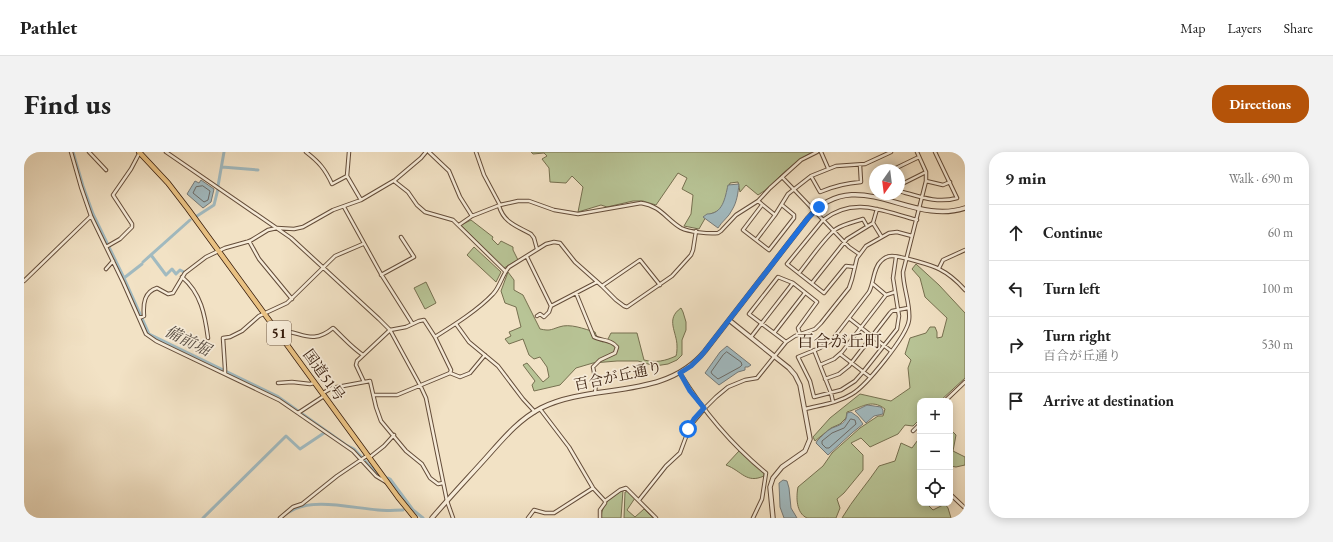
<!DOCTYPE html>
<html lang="en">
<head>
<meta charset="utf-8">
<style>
	:root { --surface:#fff; --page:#f2f2f2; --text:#222; --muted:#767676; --line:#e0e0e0; --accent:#b45309 }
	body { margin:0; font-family:"EB Garamond","Noto Serif JP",serif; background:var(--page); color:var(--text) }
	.controls { position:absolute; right:12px; bottom:12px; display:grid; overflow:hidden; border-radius:8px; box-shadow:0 2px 10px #0003 }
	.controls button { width:36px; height:36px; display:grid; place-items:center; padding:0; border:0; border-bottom:1px solid var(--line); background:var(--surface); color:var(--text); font:20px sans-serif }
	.compass { position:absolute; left:845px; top:12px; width:36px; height:36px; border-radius:50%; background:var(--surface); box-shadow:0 2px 10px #0003; rotate:194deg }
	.stop { position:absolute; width:12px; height:12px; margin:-9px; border:3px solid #1a73e8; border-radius:50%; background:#fff }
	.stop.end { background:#1a73e8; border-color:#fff; box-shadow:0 1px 4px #0008 }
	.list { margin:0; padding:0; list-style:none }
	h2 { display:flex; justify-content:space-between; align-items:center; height:52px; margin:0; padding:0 16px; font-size:17px }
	h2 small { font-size:13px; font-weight:400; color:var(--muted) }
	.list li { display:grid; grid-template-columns:26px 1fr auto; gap:12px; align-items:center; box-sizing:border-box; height:56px; padding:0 16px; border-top:1px solid var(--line) }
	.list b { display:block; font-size:15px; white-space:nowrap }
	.list p { margin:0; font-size:13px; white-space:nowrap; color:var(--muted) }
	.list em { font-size:13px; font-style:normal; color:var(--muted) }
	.icon { flex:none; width:22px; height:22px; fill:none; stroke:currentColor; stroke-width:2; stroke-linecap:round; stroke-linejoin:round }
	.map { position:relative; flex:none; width:941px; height:366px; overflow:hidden; border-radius:16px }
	header { display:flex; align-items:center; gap:24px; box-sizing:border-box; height:56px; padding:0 20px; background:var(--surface); border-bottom:1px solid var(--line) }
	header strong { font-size:19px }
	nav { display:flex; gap:22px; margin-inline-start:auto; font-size:14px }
	.intro { display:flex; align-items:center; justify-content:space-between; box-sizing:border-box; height:96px; padding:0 24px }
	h1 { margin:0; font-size:28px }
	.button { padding:10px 18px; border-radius:16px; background:var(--accent); color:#fff; font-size:14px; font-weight:700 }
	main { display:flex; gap:24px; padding:0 24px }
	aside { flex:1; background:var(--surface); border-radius:16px; box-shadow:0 2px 10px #0003 }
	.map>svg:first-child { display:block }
</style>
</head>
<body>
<header>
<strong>Pathlet</strong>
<nav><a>Map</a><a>Layers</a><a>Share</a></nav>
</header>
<div class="intro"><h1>Find us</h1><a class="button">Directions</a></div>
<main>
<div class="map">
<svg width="941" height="366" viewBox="0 0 941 366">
	<rect width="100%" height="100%" fill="#f2e2c5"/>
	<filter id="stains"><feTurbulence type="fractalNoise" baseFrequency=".005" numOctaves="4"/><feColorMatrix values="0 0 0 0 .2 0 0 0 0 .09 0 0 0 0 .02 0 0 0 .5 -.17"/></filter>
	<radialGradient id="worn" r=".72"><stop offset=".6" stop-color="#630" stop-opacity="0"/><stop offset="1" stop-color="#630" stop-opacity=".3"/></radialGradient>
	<path fill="#b8c496" stroke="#767050" d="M507,0H789C776,6 766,15 756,24C749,31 743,38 734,43L722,33L716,40L714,30L706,31C701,50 704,57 683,63L675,77L660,74L667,62L669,43L658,37L663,26L654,21L632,53L619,49H609L583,55L577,53L554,60L559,35L548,24L542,31L526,30L525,16L518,7L523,4L520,1L509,2Z
		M447,68L469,85L468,87L474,93L477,89L489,95V98L494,108L480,116L475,112L437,73Z
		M450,95L477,120L472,130L443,103Z
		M892,112L915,133L941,161V226L916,249H896V267L889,274L881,273L874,282L846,295L837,286L827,291L839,303V318L820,341L813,347L816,356L812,366C805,366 789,366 783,366C772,361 772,345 774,335L799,314L808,301L836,276L854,264H859L861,257C847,246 837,256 823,260L822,266L816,272L807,276L791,289L789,285L806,266L836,242L867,249L886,236L884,216L887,208L881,202L886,186L902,181L906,175H911L913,180V186L918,185L923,166L901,145L896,126L888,117Z
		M484,120L490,128V138L499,143L516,177C526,179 526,178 535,175C546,171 560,177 571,180L574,188L579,190L584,187L587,181H613L620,208C632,211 641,209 652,204C653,201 653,197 653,194C653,180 641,167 657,156L659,160L662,170V178L658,188V203L653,208L644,212L631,214L614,209H593L569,211L552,216L536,233L510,239L508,233L511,229L499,213L503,211L519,230L525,225L523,215L516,205L510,207L505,203L499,187L485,192L481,187L487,184L485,180L497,175L492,155L481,151L477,139Z
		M402,130L412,151L401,157L390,136Z
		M926,277L932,283L929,299L941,305V313L932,315L926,314Z
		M896,285V351H904V353L909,358L921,352L924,356L927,366H818C829,347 843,332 855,314L871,309L877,291L888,296Z
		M715,299L740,321V324C722,332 718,319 702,313Z
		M599,338L597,366H577C578,350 587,346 599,338Z
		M605,339L611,346L603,358L611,365L620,357L629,366H600L601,340Z"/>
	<path fill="#a1bac0" stroke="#767a78" d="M177,28L190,37L187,50L179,56L163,42L171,29L175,31Z
		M715,32C714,41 713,50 708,58C705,65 698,69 694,76L679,65L683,62C699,62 701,46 704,33Z
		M703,194L727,213L724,215H721V218L714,220L695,233L681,221L696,200Z
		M843,253L857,255L859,258V262L850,264L842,271L831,259Z
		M827,260L834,265L839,272L828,281L804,303L792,291L793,289C797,285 802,279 808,276C816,273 823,271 823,261Z
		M759,328L763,329L765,336L767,356L773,366H760L756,355L755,331Z"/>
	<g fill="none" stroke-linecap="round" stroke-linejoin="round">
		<path stroke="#6b6a66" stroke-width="1" d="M179,34L186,39L184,48L180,50L169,41L172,35Z
			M703,200L717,210L718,213L716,215L694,227L688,222L687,220L699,203Z
			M827,267L831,268L832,272L805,296H802L798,292V289L808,281L820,276Z"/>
		<path stroke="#a1bac0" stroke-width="3" d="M49,0L59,34L69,62L100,126L125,182L253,244L322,293L330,297L355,324
			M198,15L234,18
			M194,34L200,0
			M173,64L190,53L194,37
			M127,103L142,123L148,117L152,122L156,118L160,120
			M119,110L166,68
			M100,126L118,112
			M364,326L366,327L389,358L399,366
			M265,360C287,345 328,356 354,358C362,359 371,358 379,358
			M179,366L262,284L276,297L300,281"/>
		<g stroke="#644d3a" stroke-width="4.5">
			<path id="minor" d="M47,0L57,35L67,64L99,130L122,182L132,189L255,248L329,299L352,324L362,330
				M65,0L82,18
				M142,0L267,86L355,167L366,178L396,233L402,246L423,349L429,366
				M282,0C295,10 301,17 308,32L323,24
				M325,0L323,24L337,48
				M405,0L425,19L436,45L448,64
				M452,0L460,23L476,53
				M797,0L804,16
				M868,18L895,5
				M787,24L796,40C810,34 822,31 837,30L836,13
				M758,25L825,95L835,102
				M370,29L384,40L393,53L401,60L429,68L481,119
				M902,29L919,33L926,30
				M875,39C894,44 913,52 933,46L911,0
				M876,39L878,32L902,20
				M734,49L751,63
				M738,53L719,78L745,98L770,66V63L758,53
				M475,54C480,71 493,74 507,82L510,86L513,97
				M320,55L357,122L388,171
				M853,57L849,71L857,84
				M435,73L448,64L476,53L494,49H505L530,58L554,62L617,51C637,54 642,67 657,76C665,80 685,82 694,81L697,79L712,63L734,49L746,36L777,8L793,0
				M732,88L751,63L764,42L787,24L812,14L841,12L867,0
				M225,89L235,107L268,147
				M82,95L96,87L108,75V72L89,43L107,17L116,0
				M503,105L527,154L573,130
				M872,105L869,126L875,164L873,177L839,220L831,229L817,238L790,245L786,229L774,205L796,196L808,188L845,140C850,131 849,116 857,109C860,106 864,104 868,104C876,104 908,113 915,117C925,122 934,130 941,138
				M831,115L822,114L800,141L763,112L799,68C830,44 858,59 893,68
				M915,116L919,108L941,98
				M82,117L89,109
				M775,121C785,109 800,86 812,77C820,72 830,70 839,67L843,74
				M357,123L390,105L377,85
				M158,125C177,141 181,163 184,186
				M0,129L67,64
				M788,131L823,87L849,71
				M849,132L862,143
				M578,134L616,108L636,133
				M552,141L570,185C577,189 587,187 593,195L591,201L576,208L569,215L572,231L571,241
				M513,164L516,162L520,165L525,160L527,154
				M115,166L120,164C119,152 120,140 133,136L144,142L149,141L161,121L182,105L201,96L226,89L244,78L253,76L270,77L279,75L309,58L337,48L371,28L397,6L402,0
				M826,167L867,199
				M432,172L445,190L474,214L499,247L511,260
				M253,179C276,177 286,195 309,176C320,186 327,195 339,203
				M750,181L781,141
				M411,185C430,173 454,158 469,142C476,135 478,123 485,115L522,92L530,90L536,91L551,110L578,134L592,148L600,154L603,155L648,124L667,103L669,98L672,79
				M727,185L769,131
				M762,190L725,162L754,125L769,131L793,150L774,176L776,182
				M790,198L807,241L809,250
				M816,202L846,225
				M796,213L810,207L818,200L862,143L871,140
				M201,221V217L199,186L206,185L218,179L235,164L263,151L311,104L339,92
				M426,221L436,225L446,221L461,203
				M656,221C679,259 708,293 742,321L738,347L729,366
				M801,227L815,222L825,214L866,161L868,159L884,156
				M340,230L332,213L333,209L366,178L382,175L395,169L400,168L411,185L427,218L426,221L373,243H350
				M254,231L268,230L286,232L290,231
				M299,241L308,236L346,229L352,255L357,269L382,299L398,312L406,326L414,332L419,331
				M921,249L941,230
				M516,257L545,295L569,336L581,349
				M781,257C797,253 814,251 828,242C842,234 883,184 885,168C887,153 879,136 879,120L902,29V20L893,0
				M274,261L300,244
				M889,279L896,272
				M346,305L360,294L370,283
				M926,342L941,356
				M615,348L642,314L656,301L666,274L681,256L692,245L704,235L721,228L733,226L762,190L771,184L791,177L797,171L825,136L828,127L833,106L842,94L865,81L873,80L888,84
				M256,366L269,355L278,352L313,324L344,303
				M504,366L510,358L521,361H530L569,336
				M576,366V358L581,351V349L596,338L602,336L632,366"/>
		</g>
		<g stroke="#644d3a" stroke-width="5.5">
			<path id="tertiary" d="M705,168L765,216L771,223L776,233L786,287L781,299L758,315L749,326L746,335L749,366
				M408,366C425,346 443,327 461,307C478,288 494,268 517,256C569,230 640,249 681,199L784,66C832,10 886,75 941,56"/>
		</g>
		<g stroke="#351b0b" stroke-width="6">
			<path id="trunk" d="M115,0L144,31L164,57L374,345L391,366"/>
		</g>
		<use href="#minor" stroke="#f7ecd9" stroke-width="2.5"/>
		<use href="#tertiary" stroke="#f7ecd9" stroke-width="3.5"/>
		<use href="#trunk" stroke="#e9c182" stroke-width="4.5"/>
	</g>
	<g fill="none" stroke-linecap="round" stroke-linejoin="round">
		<path stroke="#1a73e8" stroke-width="5" d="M664,277L670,267L680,256L666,239L656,221L667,214L677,204L784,66L795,55"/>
	</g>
	<g text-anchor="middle" stroke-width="3.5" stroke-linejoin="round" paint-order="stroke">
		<rect fill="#f7ecd9" stroke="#6f5a49" stroke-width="1" x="243" y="169" width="24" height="24" rx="3"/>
		<g font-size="14" font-weight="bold" fill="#351b0b">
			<text x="255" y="186">51</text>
		</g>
		<g font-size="15" fill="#351b0b" stroke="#f7ecd9">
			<text transform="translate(300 223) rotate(54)" y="5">国道51号</text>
			<text transform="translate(594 224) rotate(-12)" y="5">百合が丘通り</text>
		</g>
		<g font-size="16" font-style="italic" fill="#554b41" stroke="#f7ecd9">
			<text transform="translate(164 188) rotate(26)" y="6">備前堀</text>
		</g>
		<g font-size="17" fill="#351b0b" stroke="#f7ecd9">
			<text x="815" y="195">百合が丘町</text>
		</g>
	</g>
	<rect width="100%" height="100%" filter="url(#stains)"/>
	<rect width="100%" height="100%" fill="url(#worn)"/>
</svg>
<div class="controls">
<button>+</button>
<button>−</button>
<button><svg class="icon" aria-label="locate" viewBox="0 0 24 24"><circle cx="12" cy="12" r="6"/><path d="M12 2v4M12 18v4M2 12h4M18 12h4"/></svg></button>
</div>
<svg class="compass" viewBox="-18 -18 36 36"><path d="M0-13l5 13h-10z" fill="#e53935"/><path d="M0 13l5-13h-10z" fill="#767676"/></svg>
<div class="stop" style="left:664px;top:277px"></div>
<div class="stop end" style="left:795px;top:55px"></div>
</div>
<aside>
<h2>9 min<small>Walk · 690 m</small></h2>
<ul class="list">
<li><svg class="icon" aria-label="ahead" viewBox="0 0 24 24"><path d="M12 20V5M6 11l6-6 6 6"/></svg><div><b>Continue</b></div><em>60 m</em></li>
<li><svg class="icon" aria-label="left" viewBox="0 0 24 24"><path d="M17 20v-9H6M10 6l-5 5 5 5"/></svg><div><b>Turn left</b></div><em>100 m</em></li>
<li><svg class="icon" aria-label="right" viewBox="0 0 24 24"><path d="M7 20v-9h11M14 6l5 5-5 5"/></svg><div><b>Turn right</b><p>百合が丘通り</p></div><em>530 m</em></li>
<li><svg class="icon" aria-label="arrive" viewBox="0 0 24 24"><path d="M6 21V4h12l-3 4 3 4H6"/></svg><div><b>Arrive at destination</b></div></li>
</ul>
</aside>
</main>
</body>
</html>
